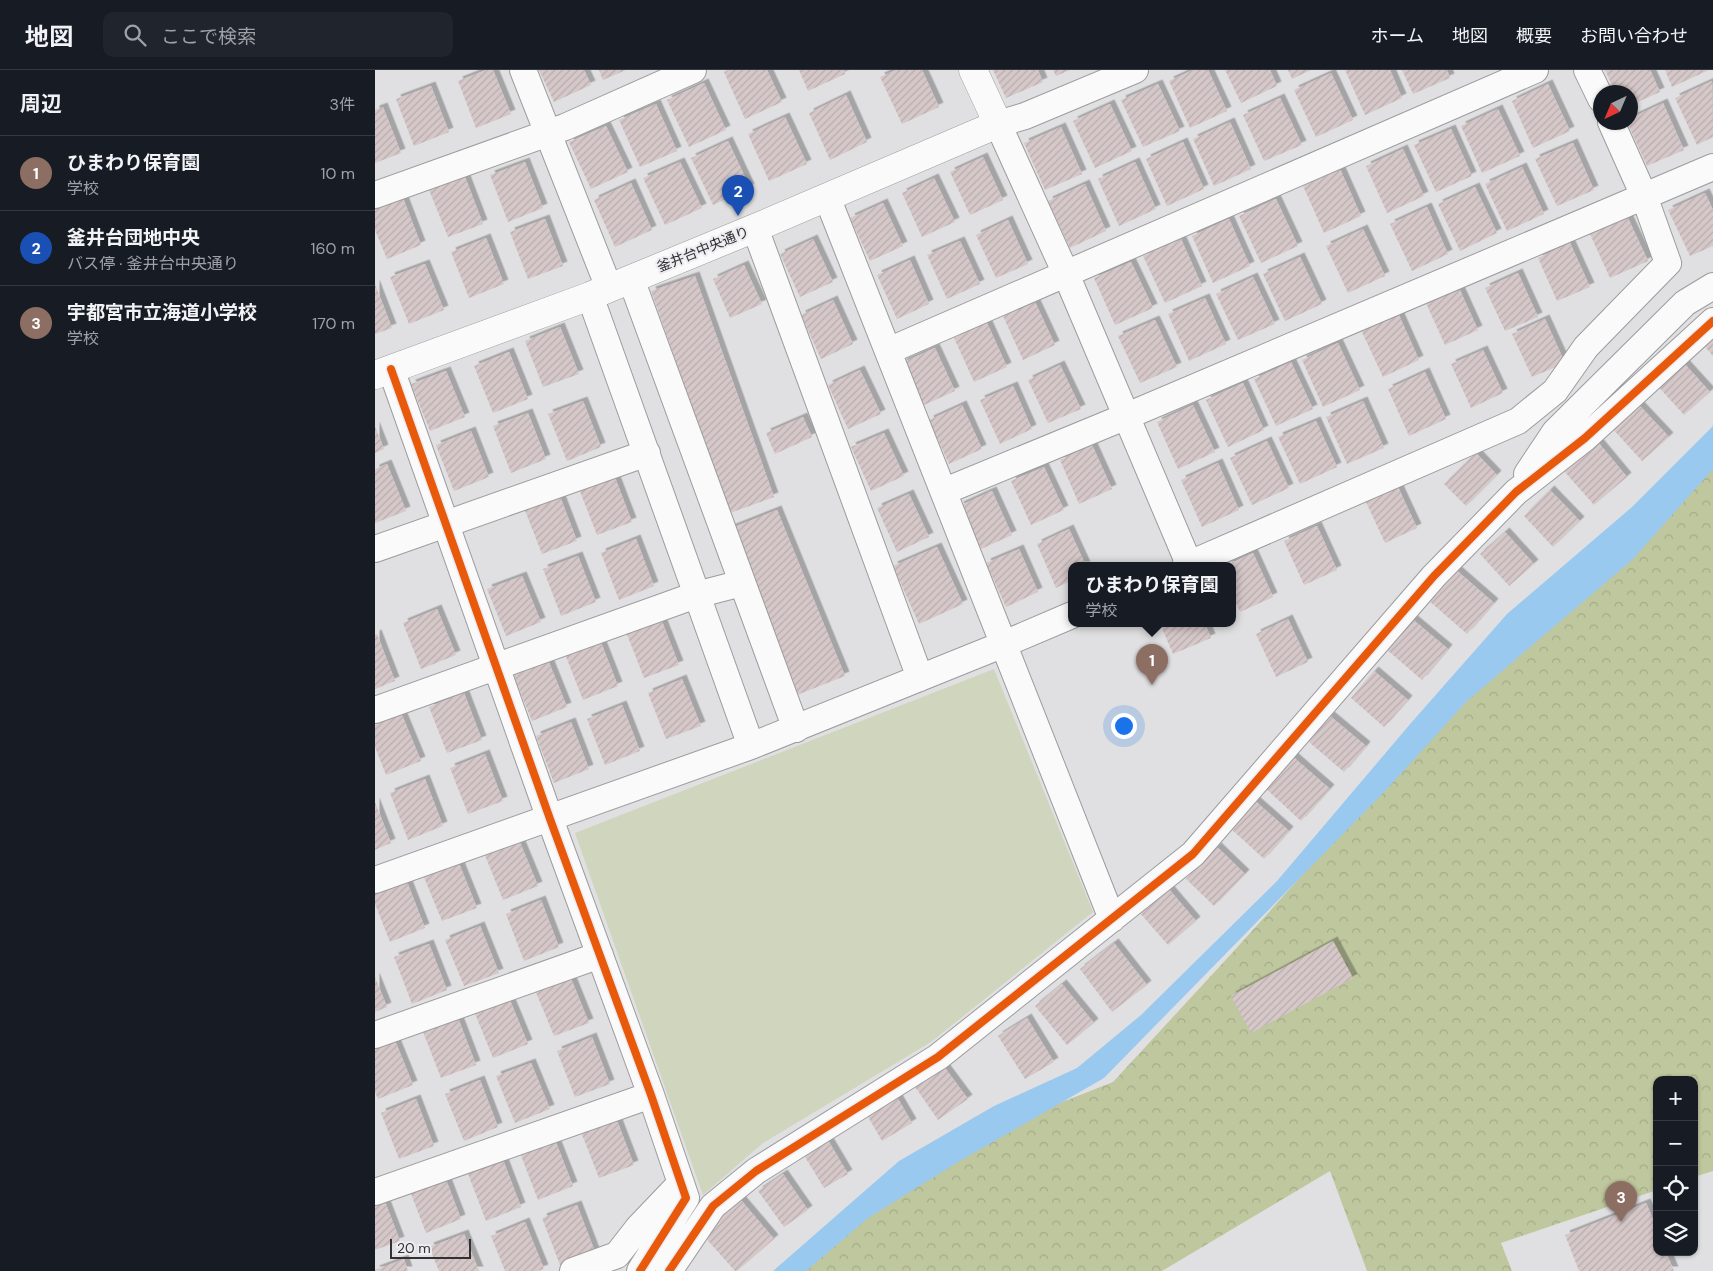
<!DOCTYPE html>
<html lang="ja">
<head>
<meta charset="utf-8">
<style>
	:root { --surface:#171b24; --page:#20242c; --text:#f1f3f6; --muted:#9ea1a6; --line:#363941; --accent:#6e6e70 }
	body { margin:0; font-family:"DM Sans","Noto Sans JP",sans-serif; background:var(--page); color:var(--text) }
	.controls { position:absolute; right:15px; bottom:15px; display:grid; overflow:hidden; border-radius:10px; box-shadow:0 1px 4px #0004 }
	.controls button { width:45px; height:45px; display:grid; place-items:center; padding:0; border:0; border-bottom:1px solid var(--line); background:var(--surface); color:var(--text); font:25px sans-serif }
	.compass { position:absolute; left:1218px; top:15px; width:45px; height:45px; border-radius:50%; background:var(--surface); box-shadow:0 1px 4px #0004; rotate:224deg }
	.scale { position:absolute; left:15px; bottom:12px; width:81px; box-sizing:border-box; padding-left:5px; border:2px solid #313133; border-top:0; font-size:14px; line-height:18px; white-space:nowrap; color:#313133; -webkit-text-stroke:4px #ececf1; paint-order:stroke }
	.you { position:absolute; left:748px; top:655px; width:18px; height:18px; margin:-12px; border:4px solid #fff; border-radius:50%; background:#1a73e8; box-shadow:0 0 0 8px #1a73e833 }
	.badge { display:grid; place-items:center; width:32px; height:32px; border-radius:50%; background:var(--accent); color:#fff; font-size:16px; font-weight:700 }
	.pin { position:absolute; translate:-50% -41px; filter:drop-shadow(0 1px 2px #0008) }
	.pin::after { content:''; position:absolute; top:26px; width:18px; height:15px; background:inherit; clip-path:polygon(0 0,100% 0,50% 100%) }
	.popup { position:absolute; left:693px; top:492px; width:168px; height:65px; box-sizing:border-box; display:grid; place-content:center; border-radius:10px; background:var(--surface); filter:drop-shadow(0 1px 4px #0005); font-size:16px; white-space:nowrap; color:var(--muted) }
	.popup b { font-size:19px; color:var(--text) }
	.popup::after { content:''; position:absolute; left:50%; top:100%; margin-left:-10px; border:10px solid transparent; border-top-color:var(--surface) }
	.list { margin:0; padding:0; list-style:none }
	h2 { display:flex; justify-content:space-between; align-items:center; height:65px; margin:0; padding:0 20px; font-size:21px }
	h2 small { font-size:16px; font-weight:400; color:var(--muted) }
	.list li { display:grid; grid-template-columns:32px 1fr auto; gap:15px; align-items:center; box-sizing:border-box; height:75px; padding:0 20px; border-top:1px solid var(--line) }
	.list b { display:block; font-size:19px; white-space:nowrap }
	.list p { margin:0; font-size:16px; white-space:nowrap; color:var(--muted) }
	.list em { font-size:16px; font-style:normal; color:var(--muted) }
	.icon { flex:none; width:28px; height:28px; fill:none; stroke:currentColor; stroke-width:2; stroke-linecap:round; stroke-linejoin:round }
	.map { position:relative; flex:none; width:1338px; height:1201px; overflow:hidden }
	header { display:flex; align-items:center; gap:30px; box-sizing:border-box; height:70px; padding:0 25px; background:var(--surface); border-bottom:1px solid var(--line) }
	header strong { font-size:24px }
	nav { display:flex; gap:28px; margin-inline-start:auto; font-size:18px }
	.search { width:350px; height:45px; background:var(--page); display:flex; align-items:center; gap:12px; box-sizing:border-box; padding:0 18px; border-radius:10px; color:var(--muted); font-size:19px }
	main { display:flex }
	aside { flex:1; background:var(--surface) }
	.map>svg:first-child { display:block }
</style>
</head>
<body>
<header>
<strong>地図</strong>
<div class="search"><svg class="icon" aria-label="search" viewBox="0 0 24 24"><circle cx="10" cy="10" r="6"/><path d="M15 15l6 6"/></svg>ここで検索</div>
<nav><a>ホーム</a><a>地図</a><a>概要</a><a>お問い合わせ</a></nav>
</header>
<main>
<aside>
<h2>周辺<small>3件</small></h2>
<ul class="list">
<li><span class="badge" style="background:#8d6e63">1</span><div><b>ひまわり保育園</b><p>学校</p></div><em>10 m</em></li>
<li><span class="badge" style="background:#1a4fb4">2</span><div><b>釜井台団地中央</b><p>バス停 · 釜井台中央通り</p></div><em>160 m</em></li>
<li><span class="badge" style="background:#8d6e63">3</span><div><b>宇都宮市立海道小学校</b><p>学校</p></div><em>170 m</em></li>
</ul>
</aside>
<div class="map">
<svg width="1338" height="1201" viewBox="0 0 1338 1201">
	<defs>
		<pattern id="forest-crowns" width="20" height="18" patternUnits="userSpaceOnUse" patternTransform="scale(1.25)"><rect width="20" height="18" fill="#bfc79e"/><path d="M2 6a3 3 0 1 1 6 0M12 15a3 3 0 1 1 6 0" fill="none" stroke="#a5ab89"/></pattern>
		<pattern id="building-hatch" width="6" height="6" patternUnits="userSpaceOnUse" patternTransform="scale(1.25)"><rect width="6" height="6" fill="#d6c8c8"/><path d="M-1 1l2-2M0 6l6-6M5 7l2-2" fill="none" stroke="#b8acac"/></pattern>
		<filter id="shadow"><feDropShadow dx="4.5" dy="-4.5" stdDeviation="0" flood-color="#0004"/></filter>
	</defs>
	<rect width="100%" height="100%" fill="#e0e0e2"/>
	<path fill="url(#forest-crowns)" d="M1338,390V1101L1319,1107V1010H1282V1120L1126,1173L1137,1201H992L955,1101L787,1201H412L586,1072L738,1012L858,882L1082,633Z"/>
	<path fill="#d0d5bd" d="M619,599L718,842L556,972L388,1073L328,1125L200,763Z"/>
	<path fill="#9ac9ef" d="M1338,356V399L1257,490L1092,631L1011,720L729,1008L583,1092L493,1148L431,1201H398L524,1091L619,1036L702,998L766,945L902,811L1036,653L1132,544L1257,437Z"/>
	<path fill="url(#building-hatch)" filter="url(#shadow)" d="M111,0H118L136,44L101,58L83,11Z
		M164,0H209L216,15L179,32Z
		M224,0H251L228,10Z
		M353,0H392L407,32L370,49L349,2Z
		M424,0H469L470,4L433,21Z
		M521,0H547L564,37L527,54L505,7Z
		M618,0H663L668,12L631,28Z
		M678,0H695L681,6Z
		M818,0H833L852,41L815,58L794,11Z
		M850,0H895L902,16L866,33Z
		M913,0H936L917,9Z
		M970,0H1015L1027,28L990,45Z
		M1027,0H1072L1075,8L1038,24Z
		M1230,0H1275L1285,22L1256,35V22H1240Z
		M1290,0H1334L1297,17Z
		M956,3L978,50L941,67L919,20Z
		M1337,11L1338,67L1322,75L1300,28Z
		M329,13L351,60L314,77L292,30Z
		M783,14L805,61L768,77L746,30Z
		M1173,14L1195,61L1158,78L1137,31Z
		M56,16L74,62L39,76L21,29Z
		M471,25L492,72L455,90L434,43Z
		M905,28L927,75L889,91L868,45Z
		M1288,33L1309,80L1272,96L1252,52H1256V48Z
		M281,34L302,81L265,97L244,50Z
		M735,34L757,81L720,98L698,51Z
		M8,37L26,83L0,93V40Z
		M1123,39L1145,86L1107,103L1086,56Z
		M410,47L432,94L394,111L373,64Z
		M855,52L876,99L839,116L818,69Z
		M231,56L253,102L216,119L194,72Z
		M686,57L707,104L670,120L649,73Z
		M1076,59L1097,106L1061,122L1039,75Z
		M353,71L375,118L338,135L316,88Z
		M808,72L829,119L792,136L771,89Z
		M1198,73L1219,120L1182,136L1160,89Z
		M1028,79L1049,126L1012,143L991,96Z
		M608,87L628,130L595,145L575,102Z
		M150,92L168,138L133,152L115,105Z
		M305,92L327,138L290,155L268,108Z
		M760,92L781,139L744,156L723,109Z
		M1147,97L1169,144L1132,161L1110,114Z
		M965,99L986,146L949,163L928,116Z
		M90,107L108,154L73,167L54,120Z
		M559,108L580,152L547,167L527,123Z
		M256,113L277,160L240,177L219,130Z
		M710,114L731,161L695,178L673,131Z
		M1100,117L1122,163L1085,181L1063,134Z
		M1330,123L1338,140V176L1315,186L1293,140Z
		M28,128L46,175L12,189L0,160V139Z
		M901,129L923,176L886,193L864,146Z
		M508,133L528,176L495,191L475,148Z
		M1052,137L1073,184L1037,201L1015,154Z
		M1251,144L1273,191L1235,208L1214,162Z
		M170,149L188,196L153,209L135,162Z
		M854,149L875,196L838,213L817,166Z
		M633,150L653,194L621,208L601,165Z
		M988,159L1010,206L973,223L951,176Z
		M111,168L129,214L94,228L76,182Z
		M438,169L458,212L425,227L405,184Z
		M806,169L827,216L790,233L768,186Z
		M585,171L605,214L572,229L552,185Z
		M1195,173L1215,217L1182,231L1163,188Z
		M925,187L947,234L910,251L888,204Z
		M535,190L554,234L522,249L502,205Z
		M756,192L778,238L740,255L719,208Z
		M50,194L69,240L34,254L15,207Z
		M369,195L387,234L355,248L338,209Z
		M1143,203L1163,247L1130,261L1110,218Z
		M320,206L399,427L355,443L276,221Z
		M878,207L900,254L863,270L841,224Z
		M0,214L17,258L0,264Z
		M1083,216L1103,260L1070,275L1050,231Z
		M830,228L851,274L814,291L793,244Z
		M458,230L478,274L446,289L426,245Z
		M660,232L680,275L648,290L628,246Z
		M1023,243L1044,290L1008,307L986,260Z
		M1170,249L1190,293L1157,307L1137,264Z
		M780,250L802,297L765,313L743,266Z
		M612,253L632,297L599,312L579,268Z
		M185,257L204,304L168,317L150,271Z
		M1338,260V286L1325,271Z
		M963,273L985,320L948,337L927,290Z
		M560,278L580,321L547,336L527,293Z
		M1108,280L1128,323L1096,338L1076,294Z
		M134,282L153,329L118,343L99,296Z
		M1306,290L1335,322L1309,345L1280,313Z
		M916,292L938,339L901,356L879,309Z
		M685,295L706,339L673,353L653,310Z
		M485,300L506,344L473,359L453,315Z
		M71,301L90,347L55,361L36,314Z
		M1050,302L1071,349L1034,366L1013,319Z
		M868,313L889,360L853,377L831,330Z
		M638,316L657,359L625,374L605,330Z
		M208,331L226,377L192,391L173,344Z
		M988,331L1009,378L972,394L951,347Z
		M1262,333L1294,367L1267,391L1236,357Z
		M587,335L607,379L574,394L554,350Z
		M818,335L840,382L803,399L782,352Z
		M153,343L171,389L136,403L118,356Z
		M428,347L437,367L400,384L391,363Z
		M941,351L962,397L925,414L903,367Z
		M0,356L9,379L0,383Z
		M96,361L114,407L79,421L61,375Z
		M509,363L529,406L496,421L476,377Z
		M892,371L914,418L877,435L855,388Z
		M1222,371L1252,407L1219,435L1188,400Z
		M717,375L737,419L704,434L685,390Z
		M1101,383L1122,405L1091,436L1069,414Z
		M843,393L864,440L827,457L806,410Z
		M12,394L31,441L0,453V399Z
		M669,397L689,440L656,455L636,411Z
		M239,405L257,452L222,465L204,419Z
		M1022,415L1042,458L1010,473L990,430Z
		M1175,420L1205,451L1178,477L1149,446Z
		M617,421L637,465L604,480L584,436Z
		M184,424L202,471L167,484L149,438Z
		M534,424L554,467L522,482L502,438Z
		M402,440L470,606L422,625L354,459Z
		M942,456L962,500L929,515L909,471Z
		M694,459L711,496H697V510L681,518L662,474Z
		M1130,462L1159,494L1134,516L1105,484Z
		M261,469L279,516L244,530L226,483Z
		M562,477L588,534L544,554L518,496Z
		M644,479L663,522L631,537L611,493Z
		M878,483L898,527L865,542L857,524V496H850Z
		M203,486L221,532L186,546L168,499Z
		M1080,499L1119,533L1092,564L1053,530Z
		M147,506L166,552L131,566L112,519Z
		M62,539L81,585L46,599L28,553Z
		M1036,548L1073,579L1047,610L1011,579Z
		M286,549L304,595L269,608L251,562Z
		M913,549L933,592L901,607L881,564Z
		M785,554H830L836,568L798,584Z
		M2,564L20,611L0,619V565Z
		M225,570L243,616L208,630L190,584Z
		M173,590L192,637L157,651L138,604Z
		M999,601L1033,630L1009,657L976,628Z
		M307,609L326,656L291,669L273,623Z
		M89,623L107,670L72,683L54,637Z
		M247,635L265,681L230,695L212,649Z
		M27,645L46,691L11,705L0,677V655Z
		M955,646L991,676L969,702L934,672Z
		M196,652L214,699L179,713L161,666Z
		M110,684L128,731L93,744L75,698Z
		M917,686L955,719L926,751L889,717Z
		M50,709L68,756L33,770L15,723Z
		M879,730L914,761L889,789L855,758Z
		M0,732L16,773L0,780Z
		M144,770L163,816L128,830L109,783Z
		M842,777L870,804L839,836L811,809Z
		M83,791L102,838L67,851L48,805Z
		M32,812L50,858L15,872L0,834V824Z
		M792,817L821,851L793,875L764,842Z
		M166,830L184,877L149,891L131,844Z
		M105,856L124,903L89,916L70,870Z
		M958,871L978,908L876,963L856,926Z
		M739,873L772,915L737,942L705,899Z
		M54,874L72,920L37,934L19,887Z
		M195,906L214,953L179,966L160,920Z
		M0,907L12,937L0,942Z
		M687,914L719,953L692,975L660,936Z
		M134,928L153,974L118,988L99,941Z
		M83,948L101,995L66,1008L48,962Z
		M652,948L679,992L650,1009L623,966Z
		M217,967L235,1014L200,1027L182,981Z
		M19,968L38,1015L3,1029L0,1022V976Z
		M156,993L175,1039L140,1053L121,1006Z
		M567,994L593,1029L563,1050L538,1014Z
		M105,1010L123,1057L89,1071L70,1024Z
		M519,1022L537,1053L507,1071L489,1040Z
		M41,1029L59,1076L24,1089L6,1043Z
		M241,1048L259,1095L224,1108L206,1062Z
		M451,1067L473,1104L449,1118L427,1082Z
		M180,1070L198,1116L163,1130L145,1083Z
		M128,1090L146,1137L111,1151L93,1104Z
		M68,1102L86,1149L51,1163L33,1116Z
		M408,1104L433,1140L409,1157L383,1121Z
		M7,1124L25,1171L0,1180V1127Z
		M365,1129L399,1169L362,1201H360L326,1163Z
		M1271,1133L1282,1159V1182H1291L1299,1201H1204L1190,1165Z
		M202,1135L220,1182L185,1195L167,1148Z
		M150,1152L169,1199L163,1201H130L116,1166Z
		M89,1164L104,1201H64L54,1177Z
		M29,1189L33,1201H0V1200Z"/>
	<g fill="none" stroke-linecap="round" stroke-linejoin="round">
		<g stroke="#9c9c9e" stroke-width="28">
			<path id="street" d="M148,0L234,218
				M760,0L650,46L623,54L691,204L814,494
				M1212,0L1226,29
				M0,125L190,57L318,0
				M452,127L737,849
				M380,158L545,608
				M256,209L421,659
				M215,226L376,676
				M513,281L1160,0
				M16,299L175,749L276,1025L311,1128L265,1201
				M1152,404L1180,362L1310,233L1338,216
				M570,421L752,346L1338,97
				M0,479L272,383
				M810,496L1143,351L1180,321L1211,277L1293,193L1269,126L1236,52
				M0,640L321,525L367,513
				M0,810L376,676L629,574L697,545
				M0,965L225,885
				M0,1122L276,1025
				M198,1201L242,1185L263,1158L306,1113
				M294,1201L338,1136L381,1101L563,987L818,784L1059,506L1141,422L1210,368L1338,251"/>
		</g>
		<g stroke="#9c9c9e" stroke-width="29">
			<path id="secondary" d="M0,305L215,226L380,158L623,54L598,0"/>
		</g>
		<use href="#street" stroke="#fafafb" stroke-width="26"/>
		<use href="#secondary" stroke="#fafafb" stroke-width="28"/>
		<g stroke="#ececf1" stroke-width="11">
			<path id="cycleway" d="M16,299L175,749L276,1025L311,1128L265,1201
				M294,1201L338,1136L381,1101L563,987L818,784L1059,506L1141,422L1210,368L1338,251"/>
		</g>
		<use href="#cycleway" stroke="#e8590c" stroke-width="8"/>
	</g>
	<g text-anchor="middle" stroke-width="4" stroke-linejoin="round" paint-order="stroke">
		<g font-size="14" fill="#313133" stroke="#ececf1">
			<text transform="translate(328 179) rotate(-22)" y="5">釜井台中央通り</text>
		</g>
	</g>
</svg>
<div class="controls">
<button>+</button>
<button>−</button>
<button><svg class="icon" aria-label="locate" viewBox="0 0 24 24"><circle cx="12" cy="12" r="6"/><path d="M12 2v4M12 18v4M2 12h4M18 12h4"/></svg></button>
<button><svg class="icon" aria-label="layers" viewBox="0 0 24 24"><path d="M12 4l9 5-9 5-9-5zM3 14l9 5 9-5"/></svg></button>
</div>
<svg class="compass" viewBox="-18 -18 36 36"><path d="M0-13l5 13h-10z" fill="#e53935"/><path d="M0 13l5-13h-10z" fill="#9ea1a6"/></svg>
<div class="scale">20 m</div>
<div class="you"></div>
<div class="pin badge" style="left:777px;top:615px;background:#8d6e63">1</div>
<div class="popup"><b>ひまわり保育園</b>学校</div>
<div class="pin badge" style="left:363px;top:146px;background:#1a4fb4">2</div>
<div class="pin badge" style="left:1246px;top:1152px;background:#8d6e63">3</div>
</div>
</main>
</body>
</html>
